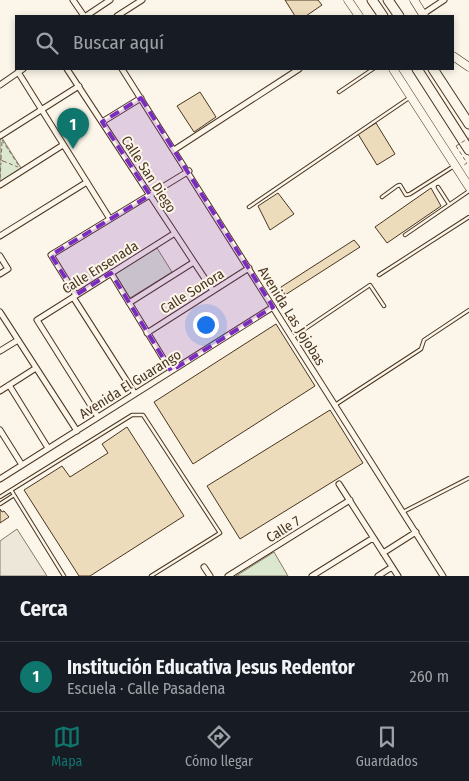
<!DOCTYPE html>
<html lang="es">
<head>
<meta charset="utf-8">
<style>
	:root { --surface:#171b24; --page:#20242c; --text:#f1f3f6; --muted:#9ea1a6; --line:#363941; --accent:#0f766e }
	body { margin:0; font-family:"Fira Sans Condensed",sans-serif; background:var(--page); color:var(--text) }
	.you { position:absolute; left:205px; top:324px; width:18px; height:18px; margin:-12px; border:4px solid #fff; border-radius:50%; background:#1a73e8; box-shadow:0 0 0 8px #1a73e833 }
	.badge { display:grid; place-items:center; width:32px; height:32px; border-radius:50%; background:var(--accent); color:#fff; font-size:16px; font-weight:700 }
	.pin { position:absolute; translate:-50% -41px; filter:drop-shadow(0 1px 2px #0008) }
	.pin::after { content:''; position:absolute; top:26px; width:18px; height:15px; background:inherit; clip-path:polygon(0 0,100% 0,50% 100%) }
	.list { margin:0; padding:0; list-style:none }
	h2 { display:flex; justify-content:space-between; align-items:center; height:65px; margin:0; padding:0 20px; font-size:21px }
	h2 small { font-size:16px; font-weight:400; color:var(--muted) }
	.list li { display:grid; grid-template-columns:32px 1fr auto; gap:15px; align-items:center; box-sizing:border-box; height:70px; padding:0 20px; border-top:1px solid var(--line) }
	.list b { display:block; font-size:19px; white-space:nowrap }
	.list p { margin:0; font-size:16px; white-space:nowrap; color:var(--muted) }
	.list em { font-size:16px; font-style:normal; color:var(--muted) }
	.icon { flex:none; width:28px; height:28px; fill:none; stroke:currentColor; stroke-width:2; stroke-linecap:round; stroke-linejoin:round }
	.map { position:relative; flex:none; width:469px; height:576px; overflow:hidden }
	.search { position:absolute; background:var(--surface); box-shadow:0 2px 8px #0003; left:15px; right:15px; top:15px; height:55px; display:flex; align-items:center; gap:12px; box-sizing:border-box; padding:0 18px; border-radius:0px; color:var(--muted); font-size:19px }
	.sheet { height:135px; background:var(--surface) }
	nav { display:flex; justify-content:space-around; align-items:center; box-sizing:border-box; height:70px; border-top:1px solid var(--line); background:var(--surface); font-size:14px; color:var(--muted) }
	nav a { display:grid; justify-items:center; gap:2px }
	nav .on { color:var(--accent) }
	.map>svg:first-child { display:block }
</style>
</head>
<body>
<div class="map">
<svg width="469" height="576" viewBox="0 0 469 576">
	<rect width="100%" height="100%" fill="#fbf6e9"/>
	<path fill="#dce7d0" stroke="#887966" d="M2,138L21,168L0,182V139Z
		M157,248L172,272L130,298L115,274Z
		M274,552L288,576H236Z"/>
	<path fill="#ede7d9" stroke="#887966" d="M17,529L47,576H0V541Z"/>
	<path fill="#ecdcbc" stroke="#4a3520" d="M285,0H318L322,5L306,16H295Z
		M200,92L216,117L194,132L177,106Z
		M376,123L395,154L377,165L358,134Z
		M431,188L441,206L387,243L375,227Z
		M278,193L294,214L270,230L258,206Z
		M354,240L360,247L285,295L281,287Z
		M276,324L315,386L193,464L154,402Z
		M330,410L363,463L240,539L207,486Z
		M127,427L184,516L90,576H79L24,490L62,466L70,477L108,453L102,444Z
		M0,509L2,512L4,511L9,517L0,523Z"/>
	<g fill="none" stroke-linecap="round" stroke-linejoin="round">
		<g stroke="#4a3520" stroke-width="4.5">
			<path id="service" d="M339,92L373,69
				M438,187L449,204
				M382,197L397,186L400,185L406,195L410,194L454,166
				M249,207L409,98
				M405,235L469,191
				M379,275L469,217
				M293,337L370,285L384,306
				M335,405L421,349L424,340L469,310
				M11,490L64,576
				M0,497L132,415H143L220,533L151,576
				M0,504L14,495
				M403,512L469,478"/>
		</g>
		<g stroke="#4a3520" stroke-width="7">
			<path id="minor" d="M73,0L84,16
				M423,14L444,0
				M86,16L110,0
				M117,16L142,0
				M67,69L213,291
				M122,69L443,576
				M18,72L110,219
				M0,85L23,69
				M102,122L141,98
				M0,136L79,86
				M174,150L299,69
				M0,185L63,145
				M0,236L87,182
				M0,256L8,269L0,274
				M111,273L171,371
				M76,295L51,255L189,171
				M73,297L135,394
				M129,303L194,262
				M0,312L77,431
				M147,333L249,268
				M0,351L18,340
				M9,385L48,448
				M0,391L36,368
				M98,417L37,320L175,233
				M0,430L22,465
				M0,479L273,307
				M339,484L398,576
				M383,553L416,532
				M204,567L210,576
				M228,576L350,500
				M312,576L373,538
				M378,576L392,567"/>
		</g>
		<g stroke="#4a3520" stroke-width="9">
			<path id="secondary" d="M348,0L359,16
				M414,0L424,16
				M453,56L469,67
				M393,69L469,187"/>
		</g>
		<g stroke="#4a3520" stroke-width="11">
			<path id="motorway" d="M372,0L383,16
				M388,0L399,16
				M417,69L469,150
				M433,69L469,124"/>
		</g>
		<path stroke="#7f6f5c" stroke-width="1" stroke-dasharray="4 2.5" stroke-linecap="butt" d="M2,140L19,166
			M456,146L467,163L464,165
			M0,159L3,161L1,163
			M1,159L2,142
			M3,161L18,167
			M0,178L1,163"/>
		<use href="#service" stroke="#fbf6e9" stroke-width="2.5"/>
		<use href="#minor" stroke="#fbf6e9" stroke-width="5"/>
		<use href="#secondary" stroke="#fbf6e9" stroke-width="8"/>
		<use href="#motorway" stroke="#fbf6e9" stroke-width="9"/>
		<path stroke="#7f6f5c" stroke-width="1" stroke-dasharray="4 2.5" stroke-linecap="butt" d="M456,146L469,138"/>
	</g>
	<path fill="#7b2cbf" fill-opacity="0.2" stroke="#7b2cbf" stroke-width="4" stroke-dasharray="10 6" stroke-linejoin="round" d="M141,98L273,307L171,371L111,273L76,295L51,255L150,195L102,122Z"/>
	<g text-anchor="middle" stroke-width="4" stroke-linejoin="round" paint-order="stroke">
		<g font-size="14" fill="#4a3520" stroke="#fbf6e9">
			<text transform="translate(149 174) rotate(57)" y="5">Calle San Diego</text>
			<text transform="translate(100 267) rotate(-32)" y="5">Calle Ensenada</text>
			<text transform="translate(192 291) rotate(-32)" y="5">Calle Sonora</text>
			<text transform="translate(292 316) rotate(58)" y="5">Avenida Las Jojobas</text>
			<text transform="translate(130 384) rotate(-32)" y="5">Avenida El Guarango</text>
			<text transform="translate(283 529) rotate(-32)" y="5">Calle 7</text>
		</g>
	</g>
</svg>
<div class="you"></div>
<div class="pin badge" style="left:73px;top:149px">1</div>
<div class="search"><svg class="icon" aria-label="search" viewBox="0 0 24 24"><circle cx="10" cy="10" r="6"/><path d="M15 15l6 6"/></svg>Buscar aquí</div>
</div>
<section class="sheet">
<h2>Cerca<small></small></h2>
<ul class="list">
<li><span class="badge">1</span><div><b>Institución Educativa Jesus Redentor</b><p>Escuela · Calle Pasadena</p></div><em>260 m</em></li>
</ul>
</section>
<nav>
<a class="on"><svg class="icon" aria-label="map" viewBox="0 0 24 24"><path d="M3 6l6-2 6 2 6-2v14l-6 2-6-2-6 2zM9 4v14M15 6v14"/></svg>Mapa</a>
<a><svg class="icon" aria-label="directions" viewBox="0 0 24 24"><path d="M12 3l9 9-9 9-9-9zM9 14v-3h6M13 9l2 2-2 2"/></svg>Cómo llegar</a>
<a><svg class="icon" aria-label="saved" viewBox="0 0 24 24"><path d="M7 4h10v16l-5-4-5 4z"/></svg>Guardados</a>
</nav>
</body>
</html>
